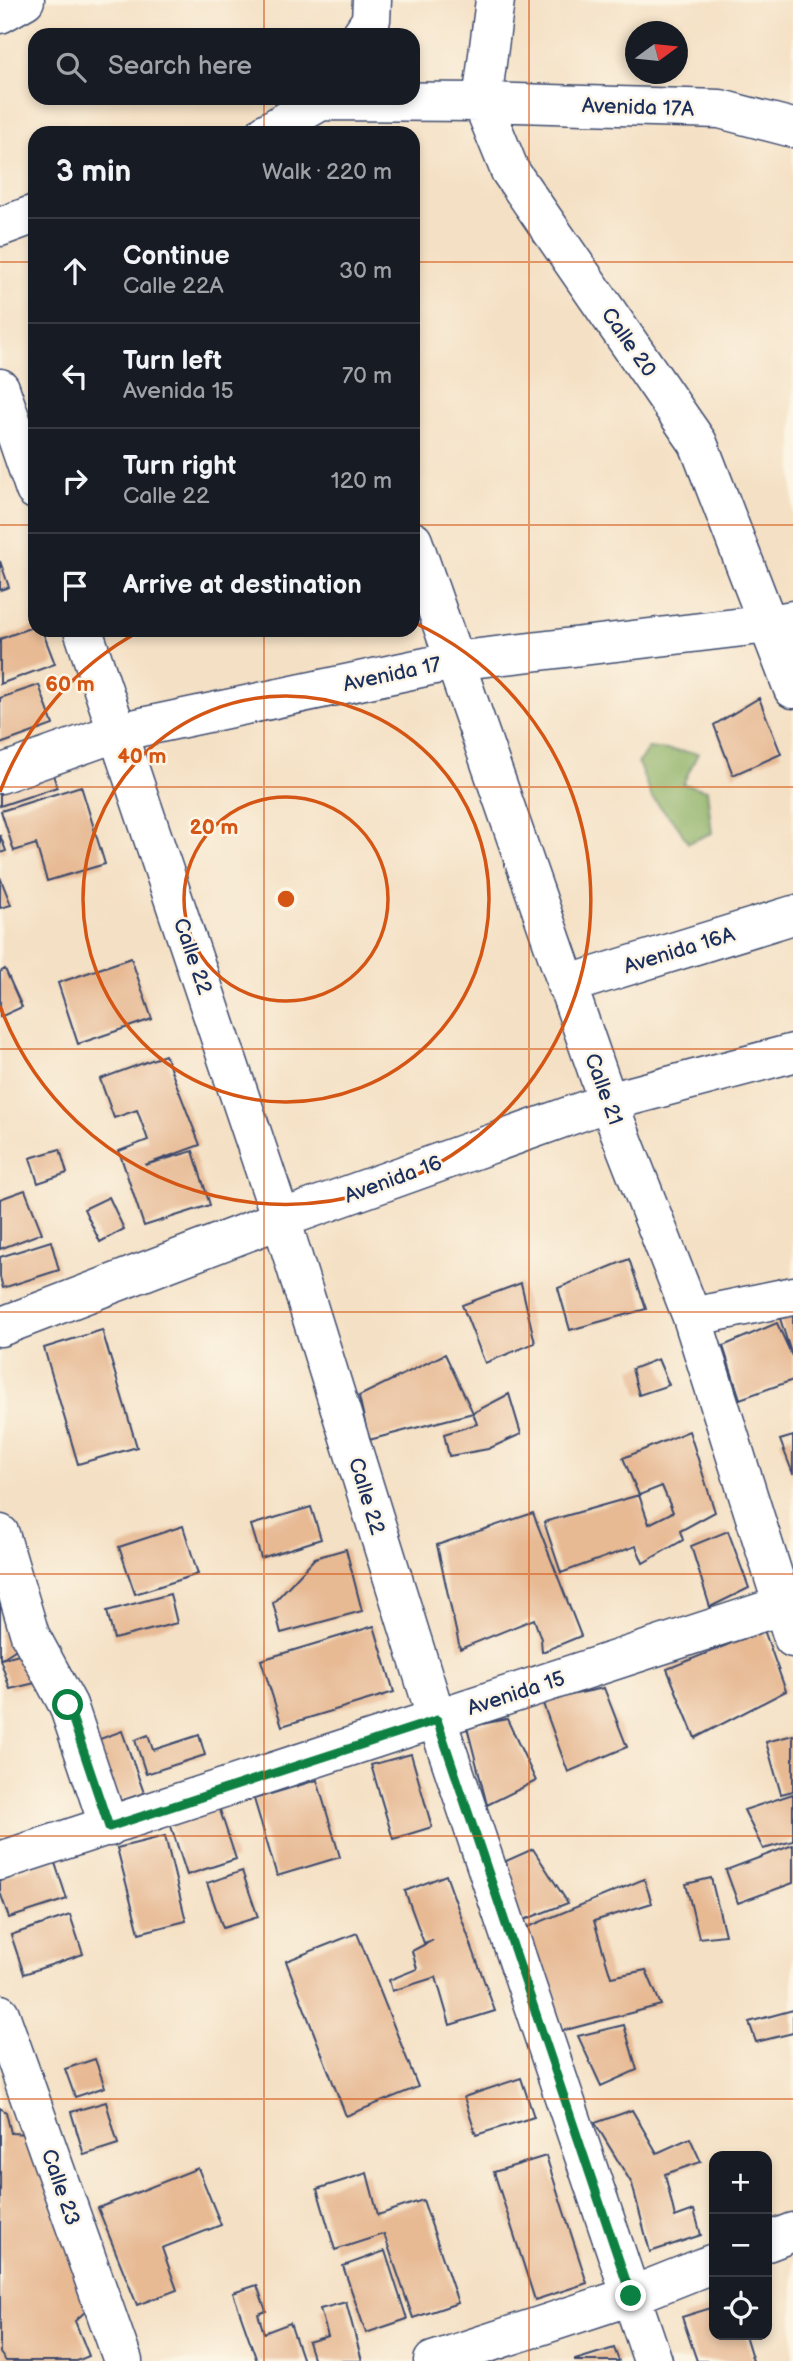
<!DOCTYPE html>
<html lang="en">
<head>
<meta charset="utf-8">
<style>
	:root { --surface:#171b24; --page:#20242c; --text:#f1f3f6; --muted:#9ea1a6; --line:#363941 }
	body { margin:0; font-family:"Balsamiq Sans",sans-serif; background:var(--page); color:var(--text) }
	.controls { position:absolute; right:21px; bottom:21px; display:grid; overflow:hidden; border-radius:14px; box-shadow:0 4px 10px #0003 }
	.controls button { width:63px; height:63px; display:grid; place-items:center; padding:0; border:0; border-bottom:2px solid var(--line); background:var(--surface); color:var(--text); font:35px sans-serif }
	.compass { position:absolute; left:625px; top:21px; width:63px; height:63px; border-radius:50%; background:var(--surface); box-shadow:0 4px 10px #0003; rotate:75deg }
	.stop { position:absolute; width:21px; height:21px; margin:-16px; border:5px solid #0b8043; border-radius:50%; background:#fff }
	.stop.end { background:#0b8043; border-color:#fff; box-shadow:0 2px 7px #0008 }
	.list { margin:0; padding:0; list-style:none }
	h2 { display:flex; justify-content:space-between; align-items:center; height:91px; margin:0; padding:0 28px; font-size:30px }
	h2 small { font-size:23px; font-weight:400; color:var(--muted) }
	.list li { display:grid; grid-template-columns:46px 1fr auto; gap:21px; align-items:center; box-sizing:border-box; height:105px; padding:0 28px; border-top:2px solid var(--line) }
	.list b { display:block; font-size:26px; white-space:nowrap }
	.list p { margin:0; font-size:23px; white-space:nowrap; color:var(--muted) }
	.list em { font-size:23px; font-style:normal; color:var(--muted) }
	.icon { flex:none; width:38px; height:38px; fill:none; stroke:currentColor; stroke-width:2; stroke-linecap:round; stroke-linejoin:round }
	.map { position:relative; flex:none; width:793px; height:2361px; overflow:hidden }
	.search { position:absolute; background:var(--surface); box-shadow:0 4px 10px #0003; left:28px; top:28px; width:392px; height:77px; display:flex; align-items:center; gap:18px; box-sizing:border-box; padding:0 24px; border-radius:21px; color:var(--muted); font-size:26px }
	.panel { position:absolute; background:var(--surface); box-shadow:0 4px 10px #0003; left:28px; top:126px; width:392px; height:511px; border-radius:21px }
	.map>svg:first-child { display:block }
</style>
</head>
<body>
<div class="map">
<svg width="793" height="2361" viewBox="0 0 793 2361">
	<rect width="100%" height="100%" fill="#fcf5e5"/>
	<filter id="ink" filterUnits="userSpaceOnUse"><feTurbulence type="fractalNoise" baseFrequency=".0143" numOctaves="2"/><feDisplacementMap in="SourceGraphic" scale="14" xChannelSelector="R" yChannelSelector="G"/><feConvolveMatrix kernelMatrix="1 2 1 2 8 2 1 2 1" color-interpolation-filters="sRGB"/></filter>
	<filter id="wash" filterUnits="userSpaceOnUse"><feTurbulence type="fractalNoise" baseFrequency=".00686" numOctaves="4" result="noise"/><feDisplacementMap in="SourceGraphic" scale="28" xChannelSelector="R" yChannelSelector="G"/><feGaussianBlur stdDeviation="1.57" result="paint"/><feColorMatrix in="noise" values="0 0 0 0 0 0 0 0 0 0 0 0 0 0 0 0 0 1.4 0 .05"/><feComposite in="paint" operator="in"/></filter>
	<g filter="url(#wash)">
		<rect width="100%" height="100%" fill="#f4e0c4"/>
		<path fill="#8db166" stroke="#547062" stroke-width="2" d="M648,748L698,753L683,784L707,790L712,833L688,843L677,825L652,798L638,763Z"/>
		<g id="blocks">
			<path fill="#e7ba94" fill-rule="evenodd" d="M0,561L9,587L0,590Z
				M35,626V630H42L55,664L0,684V639Z
				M39,685L53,725L0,744V698Z
				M759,698L781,754L733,775L714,725Z
				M46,753L57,787L0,806V769Z
				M81,786L105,864L47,881L36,844L14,851L1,811Z
				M0,835L6,851L0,853Z
				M0,877L11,905L0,908Z
				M131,958L152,1019L78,1044L58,983Z
				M5,969L22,1007L0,1017V972Z
				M165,1055L200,1145L145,1165L193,1151L210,1205L144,1226L119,1151L148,1140L137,1110L114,1118L100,1079Z
				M60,1149L67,1173L38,1183L30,1158Z
				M25,1190L42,1233L0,1249V1199Z
				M109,1197L124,1229L100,1242L84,1209Z
				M51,1241L59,1270L3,1288L0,1277V1257Z
				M629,1259L646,1309L570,1330L558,1288Z
				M521,1283L535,1343L485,1363L462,1305Z
				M793,1301V1380L740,1399L723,1346L777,1323L792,1356L776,1306Z
				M102,1330L137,1447L78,1464L44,1348Z
				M445,1354L473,1413L509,1394L521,1434L488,1449L449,1456L444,1434L477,1424L473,1413L369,1440L359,1396Z
				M658,1359L669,1385L639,1395L632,1369Z
				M689,1431L715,1512L680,1531L683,1540L643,1563L636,1546L561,1573L544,1522L639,1495L623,1458ZM662,1486L673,1512L649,1524L639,1495Z
				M793,1436V1474L780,1440Z
				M311,1507L321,1539L261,1558L251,1525Z
				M533,1513L581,1636L542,1652L541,1639L534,1619L460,1649L437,1545Z
				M183,1526L198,1574L135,1594L119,1547Z
				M728,1531L749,1588L710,1607L691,1546Z
				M346,1549L362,1611L281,1633L273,1603L315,1558Z
				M0,1591L21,1646L1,1659L26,1652L35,1683L10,1689L0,1659Z
				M170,1594L177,1623L114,1639L107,1611Z
				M374,1626L394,1692L282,1726L261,1660Z
				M764,1630L786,1691L695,1738L667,1669Z
				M604,1688L627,1747L568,1772L542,1701Z
				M507,1719L536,1781L487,1805L467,1727Z
				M122,1731L144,1793L109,1805L86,1744Z
				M148,1735L153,1750L199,1735L205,1755L146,1774L135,1740Z
				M793,1735V1791L781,1794L766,1742Z
				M411,1754L432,1827L393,1839L371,1765Z
				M317,1780L340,1857L277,1876L254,1799Z
				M793,1794V1841L763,1849L744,1810Z
				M218,1804L236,1859L187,1875L169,1820Z
				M165,1836L186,1921L139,1933L117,1848Z
				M793,1845V1883L738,1903L726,1870Z
				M533,1849L568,1903L516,1923L506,1861Z
				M54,1860L67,1899L9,1918L0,1892V1878Z
				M242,1871L258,1917L223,1928L207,1883Z
				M446,1875L495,2011L450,2025L436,1977L392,1991L389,1980L417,1969L412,1951L433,1940L424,1943L405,1891Z
				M711,1878L725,1935L699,1938L686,1884Z
				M644,1879L652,1903L594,1921L611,1977L646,1970L661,2005L558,2032L518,1931Z
				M70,1915L83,1954L24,1974L11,1935Z
				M357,1933L418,2087L346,2116L286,1961Z
				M793,2010V2033L756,2042L749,2022Z
				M624,2025L637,2070L601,2086L578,2036Z
				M95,2059L105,2087L75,2097L65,2069Z
				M521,2078L534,2117L476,2135L464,2097Z
				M106,2102L118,2144L84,2155L71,2112Z
				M0,2108L6,2112L11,2133L29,2134L87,2310L75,2321L89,2356L77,2361H6L0,2353Z
				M632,2110L657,2153L690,2138L701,2162L665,2174L675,2217L694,2210L701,2235L650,2252L632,2184L595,2123Z
				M546,2156L587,2283L535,2300L494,2172Z
				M198,2168L221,2225L162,2248L177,2290L137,2305L98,2208Z
				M367,2173L378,2215L423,2200L458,2303L413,2318L384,2234L335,2250L317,2189Z
				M385,2251L407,2319L366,2333L343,2266Z
				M257,2285L266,2311L258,2314L264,2333L290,2323L303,2361H257L233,2293Z
				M346,2302L362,2361H314L308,2342L328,2336L320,2309Z
				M714,2307V2335H745L753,2361H697L682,2317Z
				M614,2348L619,2361H575V2360Z"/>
		</g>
	</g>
	<g filter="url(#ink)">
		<use href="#blocks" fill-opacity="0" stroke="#3c4a6d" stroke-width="2"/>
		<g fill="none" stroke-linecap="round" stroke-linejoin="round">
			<g stroke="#3c4a6d" stroke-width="41">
				<path id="minor" d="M495,0L482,102L510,171L698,443L793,689
					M0,14L25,0
					M361,35L371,20L372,0
					M266,133L321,101L482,102L720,109L793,128
					M0,227L35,214
					M0,388L35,490
					M413,541L608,1102L692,1317L793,1638
					M83,630L281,1219L437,1720L653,2361
					M0,774L118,732L454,661L769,624L793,620
					M566,985L793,915
					M692,1317L793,1296
					M0,1327L281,1219L608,1102L793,1053
					M0,1534L30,1635L68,1705L109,1827
					M0,1861L793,1602
					M0,2014L123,2361
					M767,2242L793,2232
					M433,2361L631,2296L714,2263"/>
			</g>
			<use href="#minor" stroke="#fff" stroke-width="38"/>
		</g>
	</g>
	<g fill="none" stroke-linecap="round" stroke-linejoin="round" filter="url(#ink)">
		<path stroke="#0b8043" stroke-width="9" d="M68,1705L109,1827L437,1720L631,2296"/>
	</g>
	<path fill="none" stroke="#d45514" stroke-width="2" stroke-opacity="0.55" d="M264,0V35M529,0V2361M264,98V133M0,262H35M413,262H793M0,525H35M413,525H793M264,630V2361M0,787H793M0,1049H793M0,1312H793M0,1574H793M0,1836H793M0,2099H793"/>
	<g fill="none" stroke="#d45514" stroke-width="3.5">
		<circle cx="286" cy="899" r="102"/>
		<circle cx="286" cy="899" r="203"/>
		<path d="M0 792A305 305 0 0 1 140 631M415 623A305 305 0 1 1 0 1006"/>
	</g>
	<g text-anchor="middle" stroke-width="5" stroke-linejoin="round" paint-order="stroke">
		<g font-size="21" fill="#1b2f5e" stroke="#fcf5e5">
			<text transform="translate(638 107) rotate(2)" y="7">Avenida 17A</text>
			<text transform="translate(629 342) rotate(55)" y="7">Calle 20</text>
			<text transform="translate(392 674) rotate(-12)" y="7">Avenida 17</text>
			<text transform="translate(679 950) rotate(-17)" y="7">Avenida 16A</text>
			<text transform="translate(193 956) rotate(71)" y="7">Calle 22</text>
			<text transform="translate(604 1089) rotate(70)" y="7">Calle 21</text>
			<text transform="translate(393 1179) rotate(-20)" y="7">Avenida 16</text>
			<text transform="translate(367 1496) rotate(73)" y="7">Calle 22</text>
			<text transform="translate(516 1693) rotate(-18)" y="7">Avenida 15</text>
			<text transform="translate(61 2187) rotate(71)" y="7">Calle 23</text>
		</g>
	</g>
	<circle cx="286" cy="899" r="10" fill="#d45514" stroke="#fcf5e5" stroke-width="3.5"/>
	<g font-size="21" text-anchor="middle" font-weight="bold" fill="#d45514" stroke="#fcf5e5" stroke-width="5" stroke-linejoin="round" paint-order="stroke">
		<text x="70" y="691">60 m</text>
		<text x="142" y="763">40 m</text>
		<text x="214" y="834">20 m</text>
	</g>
</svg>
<div class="controls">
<button>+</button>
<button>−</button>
<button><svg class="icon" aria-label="locate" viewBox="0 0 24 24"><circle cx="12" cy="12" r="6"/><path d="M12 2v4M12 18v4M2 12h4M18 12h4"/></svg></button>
</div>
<svg class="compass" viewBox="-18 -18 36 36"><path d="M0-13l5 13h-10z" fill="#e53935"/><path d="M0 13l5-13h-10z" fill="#9ea1a6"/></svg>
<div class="stop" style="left:68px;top:1705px"></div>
<div class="stop end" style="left:631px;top:2296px"></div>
<div class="search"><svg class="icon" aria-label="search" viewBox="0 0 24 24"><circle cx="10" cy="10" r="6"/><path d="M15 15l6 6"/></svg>Search here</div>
<section class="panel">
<h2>3 min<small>Walk · 220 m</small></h2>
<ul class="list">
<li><svg class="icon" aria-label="ahead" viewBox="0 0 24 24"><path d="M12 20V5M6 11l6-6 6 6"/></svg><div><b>Continue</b><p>Calle 22A</p></div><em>30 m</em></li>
<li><svg class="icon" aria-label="left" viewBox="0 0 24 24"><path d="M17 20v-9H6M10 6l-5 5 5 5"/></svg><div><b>Turn left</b><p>Avenida 15</p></div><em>70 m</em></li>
<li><svg class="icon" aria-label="right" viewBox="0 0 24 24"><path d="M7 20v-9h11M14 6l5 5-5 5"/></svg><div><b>Turn right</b><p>Calle 22</p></div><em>120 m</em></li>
<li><svg class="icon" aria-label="arrive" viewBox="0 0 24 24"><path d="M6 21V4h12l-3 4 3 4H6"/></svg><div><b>Arrive at destination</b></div></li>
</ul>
</section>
</div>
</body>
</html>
